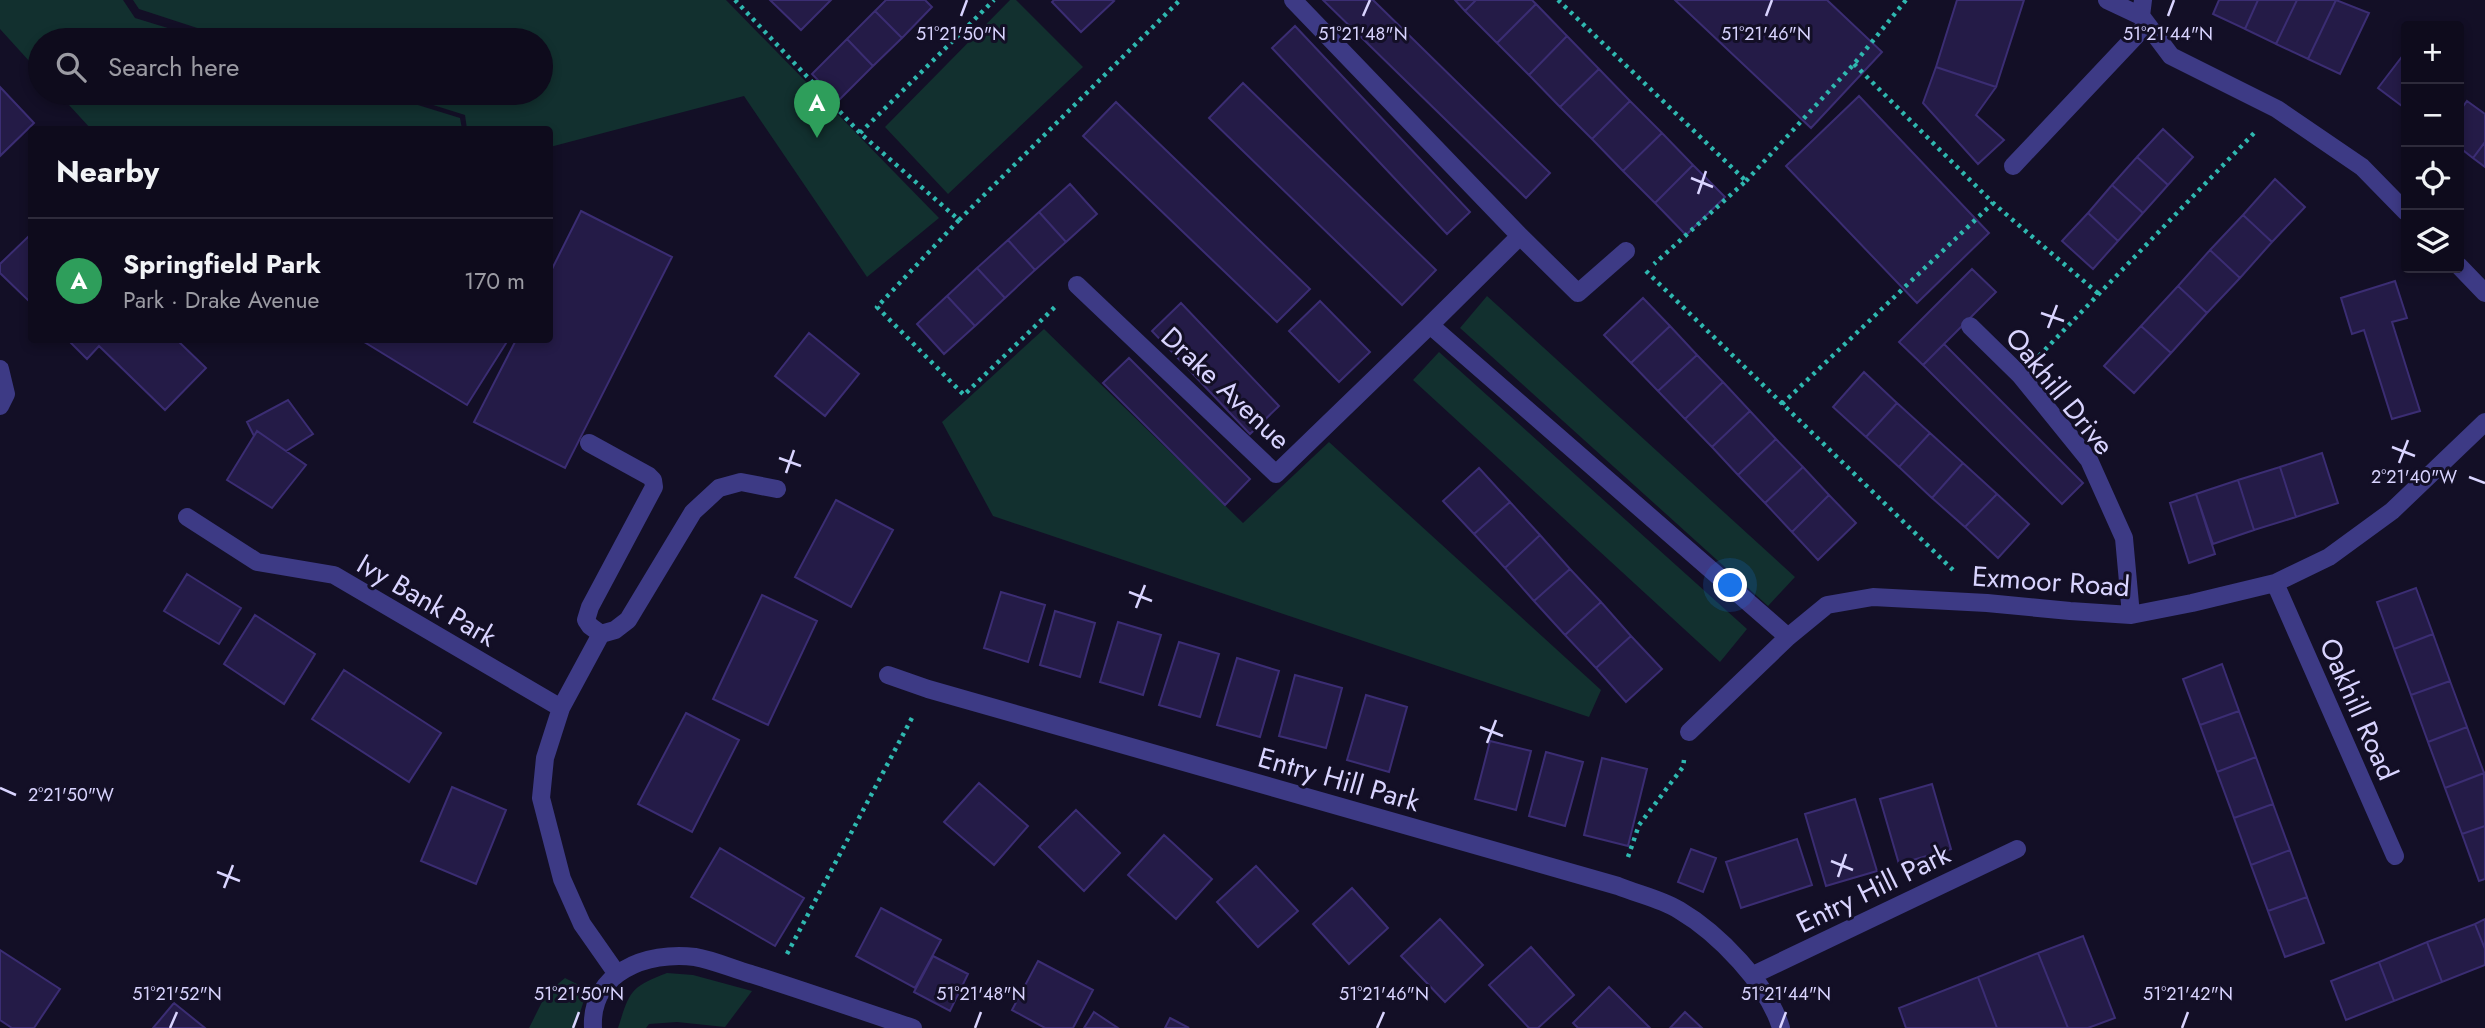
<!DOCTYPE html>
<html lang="en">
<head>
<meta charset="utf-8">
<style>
	:root { --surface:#0e0b1c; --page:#1c1929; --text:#f1f3f6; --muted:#9b9ba3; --line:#2e2b3b; --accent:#00e5ff }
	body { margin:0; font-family:Jost,sans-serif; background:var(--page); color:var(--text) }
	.controls { position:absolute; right:21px; top:21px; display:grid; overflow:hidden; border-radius:7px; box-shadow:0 4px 10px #0003 }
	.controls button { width:63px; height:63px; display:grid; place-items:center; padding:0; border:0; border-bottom:2px solid var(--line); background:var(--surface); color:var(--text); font:35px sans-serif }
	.you { position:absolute; left:1731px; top:586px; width:24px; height:24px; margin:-18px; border:5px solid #fff; border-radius:50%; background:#1a73e8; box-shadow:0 0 0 10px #1a73e833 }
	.badge { display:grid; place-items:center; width:46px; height:46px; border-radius:50%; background:var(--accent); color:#fff; font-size:23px; font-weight:700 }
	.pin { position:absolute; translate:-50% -58px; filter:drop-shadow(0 2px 4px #0008) }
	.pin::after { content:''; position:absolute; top:37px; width:24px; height:21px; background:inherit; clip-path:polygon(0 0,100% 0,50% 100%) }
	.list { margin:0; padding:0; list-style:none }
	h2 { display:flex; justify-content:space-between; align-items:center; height:91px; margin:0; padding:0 28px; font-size:30px }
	h2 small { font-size:23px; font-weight:400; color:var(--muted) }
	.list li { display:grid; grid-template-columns:46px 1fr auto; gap:21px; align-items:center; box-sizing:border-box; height:126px; padding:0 28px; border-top:2px solid var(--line) }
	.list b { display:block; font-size:26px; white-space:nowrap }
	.list p { margin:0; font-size:23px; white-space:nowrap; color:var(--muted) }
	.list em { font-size:23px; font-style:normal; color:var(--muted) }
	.icon { flex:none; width:38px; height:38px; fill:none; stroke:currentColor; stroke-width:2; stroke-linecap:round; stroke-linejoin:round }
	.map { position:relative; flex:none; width:2485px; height:1028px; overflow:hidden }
	.search { position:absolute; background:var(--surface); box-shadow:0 4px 10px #0003; left:28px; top:28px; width:525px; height:77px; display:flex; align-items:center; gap:18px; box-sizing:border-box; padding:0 24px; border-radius:38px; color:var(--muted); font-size:26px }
	.panel { position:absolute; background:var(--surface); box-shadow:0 4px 10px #0003; left:28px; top:126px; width:525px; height:217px; border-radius:7px }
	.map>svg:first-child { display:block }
</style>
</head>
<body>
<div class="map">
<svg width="2485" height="1028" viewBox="0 0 2485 1028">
	<rect width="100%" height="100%" fill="#130f26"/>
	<path fill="#12302f" d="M0,0H123L135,18L207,40H40V73L0,29Z
		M133,0H726L939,218L867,277L744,96L550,147V130L467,129L465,115L395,93H541V40H234L139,9Z
		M1010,0H1016L1083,67L948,194L885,127Z
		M58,93H379L460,118L462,129H91Z
		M1487,296L1795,577L1768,606L1460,328Z
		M1044,329L1243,523L1329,442L1601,690L1589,717L993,516L942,422Z
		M1439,352L1747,629L1720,662L1413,380Z
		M667,973L693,975L752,991L725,1027L677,1022L649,1024L646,1028H618C630,991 630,987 667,973Z
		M565,978L579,985L586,994L575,1028H529L546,994Z"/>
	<path fill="#241b47" stroke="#3b2d73" stroke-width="2" d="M770,0H831L801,30Z
		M886,0H925L932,7L902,38L875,11Z
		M1054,0H1112L1114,1L1081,32L1052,2Z
		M1323,0H1373L1550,173L1526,198Z
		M1455,0H1476L1465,11Z
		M1476,0H1532L1536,4L1497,43L1465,11Z
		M1675,0H1827L1882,52L1811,128Z
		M1957,0H2024L1996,87L1936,67Z
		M2219,0H2258L2245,29L2213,14Z
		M2258,0H2297L2276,44L2245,29Z
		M2297,0H2336L2308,59L2276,44Z
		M2336,0L2369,13L2340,74L2308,59Z
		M1536,4L1567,36L1529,75L1497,43Z
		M875,11L902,38L873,66L847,39Z
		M1295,26L1470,212L1447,234L1272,48Z
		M1567,36L1599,69L1560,107L1529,75Z
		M847,39L873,66L838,101L812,74Z
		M2404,54L2406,56V109L2378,88Z
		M1936,67L1996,87L1976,115L2004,140L1978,164L1923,103Z
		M1599,69L1630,101L1592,139L1560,107Z
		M1243,83L1436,270L1402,305L1209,118Z
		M0,87L34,123L0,156Z
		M1859,96L1989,233L1917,303L1786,166Z
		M1630,101L1662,133L1623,171L1592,139Z
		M2467,101L2485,114V142L2473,158L2459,147V112Z
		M1116,102L1310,289L1277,322L1083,136Z
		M2163,129L2193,157L2168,185L2137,157Z
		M1662,133L1693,165L1655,203L1623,171Z
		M2485,142V167L2473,158Z
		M2137,157L2168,185L2143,213L2112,185Z
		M1693,165L1725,197L1686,235L1655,203Z
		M2275,179L2305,207L2272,242L2243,215Z
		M1070,184L1097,214L1066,242L1039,212Z
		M2112,185L2143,213L2118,241L2088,213Z
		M581,211L672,257L565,468L474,422L516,340H550V273Z
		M1039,212L1066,242L1035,270L1008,240Z
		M2088,213L2118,241L2093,269L2062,241Z
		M2243,215L2272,242L2240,278L2210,250Z
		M32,233V304L0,273V264Z
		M1008,240L1035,270L1005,298L977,268Z
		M2210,250L2240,278L2207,313L2178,286Z
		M977,268L1005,298L975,326L947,296Z
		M1972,269L1996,292L1923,365L1899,342Z
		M2395,281L2407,318L2392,322L2420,411L2392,419L2364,330L2352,334L2341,298Z
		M2178,286L2207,313L2171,353L2141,326Z
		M947,296L975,326L944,354L917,324Z
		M1643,298L1670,326L1631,363L1604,335Z
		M1320,301L1370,352L1339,382L1289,331Z
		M1181,303L1279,406L1250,434L1152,331Z
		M1670,326L1697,355L1658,391L1631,363Z
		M2141,326L2171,353L2134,393L2104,366Z
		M809,333L859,374L825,416L775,376Z
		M68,340H177L206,368L165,410L99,346L87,359Z
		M361,340H508L467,405Z
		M1944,344L2083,483L2062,504L1923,365Z
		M1697,355L1723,382L1685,419L1658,391Z
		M1129,358L1250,479L1225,505L1103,383Z
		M1864,372L1897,403L1866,437L1833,407Z
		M1723,382L1750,411L1712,447L1685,419Z
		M288,400L313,434L286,451L257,431L254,436L247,422Z
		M1897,403L1930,433L1899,467L1866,437Z
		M1750,411L1776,439L1738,475L1712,447Z
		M257,431L306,465L272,508L227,480Z
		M1930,433L1963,463L1932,498L1899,467Z
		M1776,439L1803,467L1765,503L1738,475Z
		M2322,453L2338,503L2296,517L2280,467Z
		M1963,463L1997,494L1965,527L1932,498Z
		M1803,467L1829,495L1792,532L1765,503Z
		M2280,467L2296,517L2254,530L2238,480Z
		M1479,468L1510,502L1474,534L1443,501Z
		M2238,480L2254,530L2213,544L2196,494Z
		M1997,494L2029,524L1998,558L1965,527Z
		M2196,494L2215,554L2189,563L2170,503Z
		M1829,495L1856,523L1818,560L1792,532Z
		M836,500L893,530L851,607L795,577Z
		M1510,502L1540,535L1505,568L1474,534Z
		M1540,535L1570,569L1534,601L1505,568Z
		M1570,569L1601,602L1565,635L1534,601Z
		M187,574L241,608L219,644L164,611Z
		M2416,588L2433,634L2394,649L2377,602Z
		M1001,592L1045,605L1028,662L984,648Z
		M762,595L817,621L768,725L713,699Z
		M1601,602L1631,636L1596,668L1565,635Z
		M1055,611L1095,623L1080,677L1040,665Z
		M255,615L315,654L284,704L224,664Z
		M1118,622L1161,635L1143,695L1100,682Z
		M2433,634L2450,681L2411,695L2394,649Z
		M1631,636L1662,669L1626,702L1596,668Z
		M1179,642L1219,654L1200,717L1159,705Z
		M1237,658L1279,671L1260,737L1217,725Z
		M2222,664L2239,711L2200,725L2183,679Z
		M344,670L441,733L409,782L312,719Z
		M1295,675L1342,688L1326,748L1279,736Z
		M2450,681L2467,727L2428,742L2411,695Z
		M1366,695L1407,707L1389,772L1347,760Z
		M2239,711L2256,757L2217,772L2200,725Z
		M686,713L739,740L692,832L638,804Z
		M2467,727L2484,773L2445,788L2428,742Z
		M1490,741L1531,751L1516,810L1475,799Z
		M1546,752L1583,762L1565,826L1529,816Z
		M2256,757L2273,804L2234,818L2217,772Z
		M1602,758L1647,769L1628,846L1584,835Z
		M2484,773L2485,826L2462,834L2445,788Z
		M979,783L1028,826L994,865L944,822Z
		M1932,784L1951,849L1899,864L1880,799Z
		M452,787L506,810L476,884L421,861Z
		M1855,799L1877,871L1826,886L1805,814Z
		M2273,804L2290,850L2251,865L2234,818Z
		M1076,810L1120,853L1084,891L1039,847Z
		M2485,826V879L2479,881L2462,834Z
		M1164,835L1212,879L1176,919L1128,875Z
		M1797,839L1812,885L1741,908L1726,862Z
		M720,848L804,898L775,946L691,897Z
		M1691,849L1716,858L1703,892L1678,882Z
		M2290,850L2307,897L2268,911L2251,865Z
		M1256,866L1298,911L1258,947L1217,902Z
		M1352,888L1388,928L1349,964L1313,924Z
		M2307,897L2324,943L2285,957L2268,911Z
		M881,908L941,940L915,988L856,956Z
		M1440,919L1483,965L1445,1002L1401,956Z
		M2485,919V949L2475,924Z
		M2475,924L2485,949V965L2442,982L2427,942Z
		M2083,936L2115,1018L2088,1028H2068L2038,953Z
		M2427,942L2442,982L2394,1001L2379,962Z
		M1531,947L1574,995L1538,1028H1529L1489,985Z
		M0,950L60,989L34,1028H12L0,1020Z
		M2038,953L2068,1028H1997L1978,977Z
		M933,956L968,974L950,1011L914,992Z
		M1038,961L1093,990L1073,1028H1045L1012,1010Z
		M2379,962L2394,1001L2346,1020L2331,981Z
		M1978,977L1997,1028H1906L1899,1008Z
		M1609,987L1650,1028H1578L1573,1023Z
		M174,1003L205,1028H153Z
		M1094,1012L1118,1028H1084Z
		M1685,1012L1702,1028H1670Z
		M1170,1018L1189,1028H1165Z"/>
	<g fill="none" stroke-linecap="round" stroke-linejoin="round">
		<path stroke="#2fb8b0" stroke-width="4.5" stroke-dasharray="3.5 5" stroke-linecap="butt" d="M735,0L860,133L959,220L877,307L964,395L1057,305
			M1558,0L1746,181L1654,264
			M1854,64L1993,203L2100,295
			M860,133L994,0
			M1746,181L1854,64L1906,0
			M959,220L1180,0
			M1646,271L1953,570
			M2039,356L2257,130
			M1782,404L1993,203
			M1628,857L1639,825L1683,767L1684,760
			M787,954L914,714"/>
		<path stroke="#3d3a85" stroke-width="18" d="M1293,0L1520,236L1430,325
			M2107,0L2141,16
			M2143,0L2141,16L2171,56L2277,109L2362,167L2406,212
			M2013,166L2147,24
			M1520,236L1578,293L1626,251
			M2459,266L2485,293
			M1077,285L1276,474L1430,325L1788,637
			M1970,326L2020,375L2089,460L2124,538L2131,615
			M0,369L6,394L0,406
			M589,443L649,476L653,480L654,487L590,607L586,620L590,626L601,634
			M187,517L257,562L334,575L561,708
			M2275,583L2395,856
			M601,634L561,708L545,758L541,798L562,879L582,924L617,974
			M601,634L615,630L628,620L693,512L719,488L741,482L777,489
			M888,675L928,689L1618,886C1637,894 1661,899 1679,910C1718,933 1768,984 1781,1028
			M1689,732L1788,637L1827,605L1873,597L1987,603L2070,611L2131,615L2192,603L2275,583L2329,557L2392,511L2485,422
			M1753,975L2017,849
			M593,1028C590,972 647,951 695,957C713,960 733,969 751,974C805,991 859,1010 913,1028"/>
	</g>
	<path fill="none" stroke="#d9d4ff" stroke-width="2.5" d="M961,16L967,0M1363,16L1370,0M1766,16L1772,0M2168,16L2174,0M1691,178L1713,187M1698,194L1706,171M2041,313L2064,321M2048,328L2057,305M2392,447L2415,456M779,458L801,466M2399,463L2408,440M786,473L794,450M2469,477L2485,483M1129,592L1152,601M1136,608L1145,585M1480,727L1503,736M1487,743L1496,720M0,788L16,795M1831,861L1853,870M217,872L240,881M1838,877L1846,854M224,888L233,865M170,1028L177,1012M573,1028L579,1012M975,1028L981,1012M1377,1028L1384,1012M1780,1028L1786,1012M2182,1028L2188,1012"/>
	<g text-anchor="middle" stroke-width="6" stroke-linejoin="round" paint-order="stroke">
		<g font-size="28" fill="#d9d4ff" stroke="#130f26">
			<text transform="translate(1226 388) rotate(43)" y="10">Drake Avenue</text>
			<text transform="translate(2060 391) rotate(51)" y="10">Oakhill Drive</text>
			<text transform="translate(2051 581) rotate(4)" y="10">Exmoor Road</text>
			<text transform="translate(427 600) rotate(30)" y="10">Ivy Bank Park</text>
			<text transform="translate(2359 709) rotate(66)" y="10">Oakhill Road</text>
			<text transform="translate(1339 779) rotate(16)" y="10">Entry Hill Park</text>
			<text transform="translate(1873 888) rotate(-26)" y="10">Entry Hill Park</text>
		</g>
	</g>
	<g font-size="18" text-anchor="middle" fill="#d9d4ff" stroke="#130f26" stroke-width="6" stroke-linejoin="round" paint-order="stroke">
		<text x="961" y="40">51°21'50"N</text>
		<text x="1363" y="40">51°21'48"N</text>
		<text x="1766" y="40">51°21'46"N</text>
		<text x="2168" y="40">51°21'44"N</text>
		<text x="2414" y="483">2°21'40"W</text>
		<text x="71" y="801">2°21'50"W</text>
		<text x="177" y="1000">51°21'52"N</text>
		<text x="579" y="1000">51°21'50"N</text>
		<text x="981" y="1000">51°21'48"N</text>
		<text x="1384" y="1000">51°21'46"N</text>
		<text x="1786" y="1000">51°21'44"N</text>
		<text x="2188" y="1000">51°21'42"N</text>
	</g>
</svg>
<div class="controls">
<button>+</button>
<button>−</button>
<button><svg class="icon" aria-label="locate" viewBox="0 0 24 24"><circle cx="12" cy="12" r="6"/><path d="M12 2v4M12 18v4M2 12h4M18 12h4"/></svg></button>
<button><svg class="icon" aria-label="layers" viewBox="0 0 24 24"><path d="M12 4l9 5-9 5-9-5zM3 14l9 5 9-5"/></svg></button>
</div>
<div class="you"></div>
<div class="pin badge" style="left:817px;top:138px;background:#2e9e5b">A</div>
<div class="search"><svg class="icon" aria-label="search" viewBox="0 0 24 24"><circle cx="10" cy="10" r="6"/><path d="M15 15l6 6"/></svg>Search here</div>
<section class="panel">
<h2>Nearby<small></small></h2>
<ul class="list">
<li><span class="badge" style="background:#2e9e5b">A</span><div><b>Springfield Park</b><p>Park · Drake Avenue</p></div><em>170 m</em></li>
</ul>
</section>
</div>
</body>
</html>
